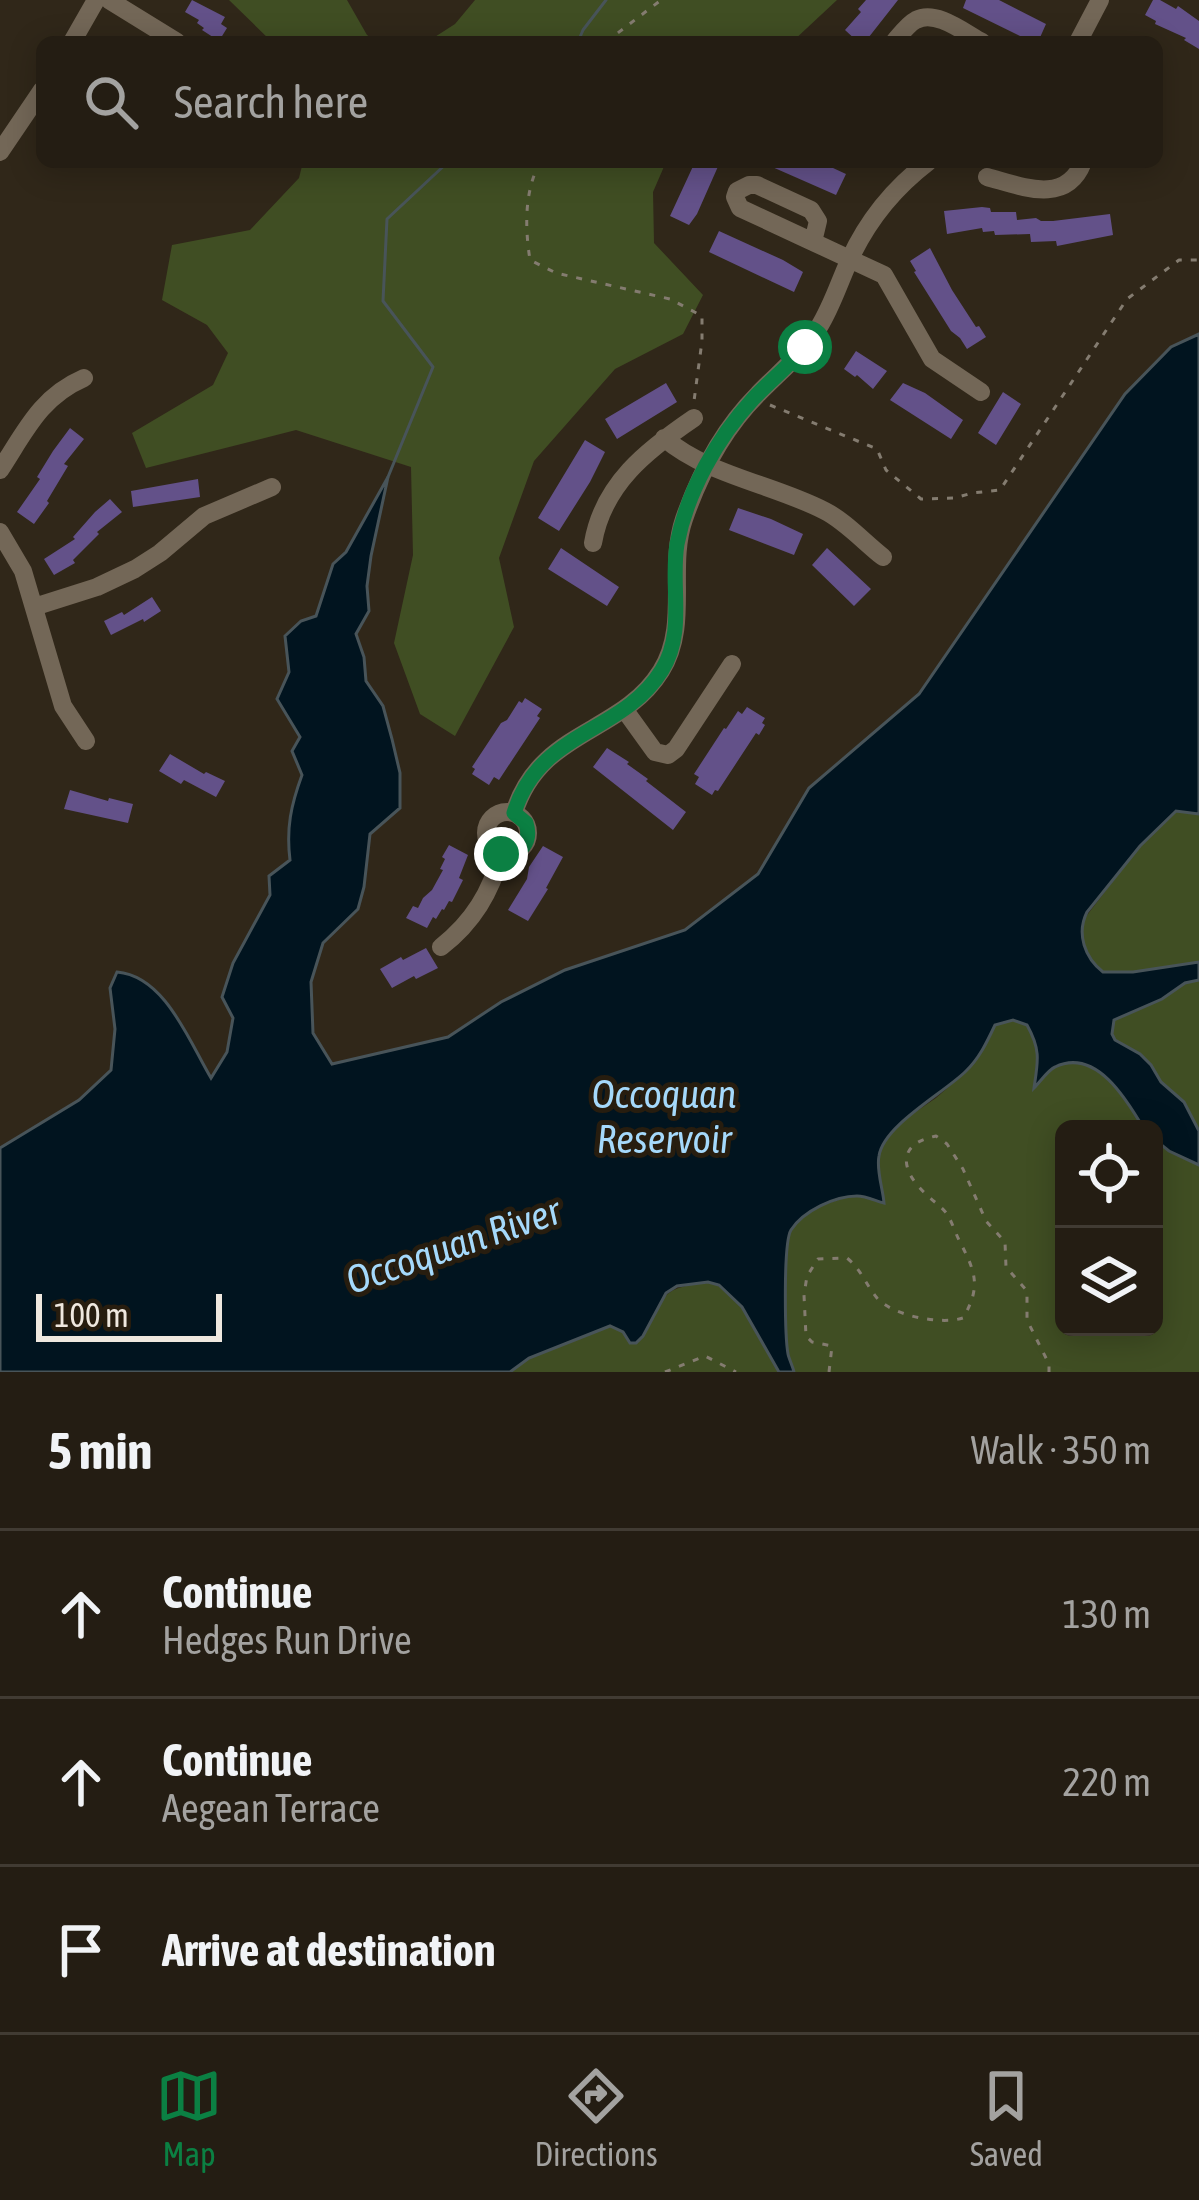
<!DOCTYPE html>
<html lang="en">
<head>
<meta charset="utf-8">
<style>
	:root { --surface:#241d13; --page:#302a21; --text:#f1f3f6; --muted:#a3a2a0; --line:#413b33; --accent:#0b8043 }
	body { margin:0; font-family:"Asap Condensed",sans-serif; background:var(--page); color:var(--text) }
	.controls { position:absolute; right:36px; bottom:36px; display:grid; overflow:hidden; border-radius:18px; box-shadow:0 6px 30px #0003 }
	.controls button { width:108px; height:108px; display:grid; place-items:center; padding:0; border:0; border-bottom:3px solid var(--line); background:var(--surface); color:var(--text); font:60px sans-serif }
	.scale { position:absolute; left:36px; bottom:30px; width:186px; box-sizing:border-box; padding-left:12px; border:6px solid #efe8df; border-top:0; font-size:33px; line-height:42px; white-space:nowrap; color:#efe8df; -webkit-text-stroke:9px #271d0f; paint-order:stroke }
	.stop { position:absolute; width:36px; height:36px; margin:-27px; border:9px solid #0b8043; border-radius:50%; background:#fff }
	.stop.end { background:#0b8043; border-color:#fff; box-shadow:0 3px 12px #0008 }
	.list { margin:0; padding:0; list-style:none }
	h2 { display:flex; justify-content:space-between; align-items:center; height:156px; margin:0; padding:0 48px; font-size:51px }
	h2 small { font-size:39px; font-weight:400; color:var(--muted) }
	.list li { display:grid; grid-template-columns:78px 1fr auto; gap:36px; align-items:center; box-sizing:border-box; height:168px; padding:0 48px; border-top:3px solid var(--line) }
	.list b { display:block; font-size:45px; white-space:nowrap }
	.list p { margin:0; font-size:39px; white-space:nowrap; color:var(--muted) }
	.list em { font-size:39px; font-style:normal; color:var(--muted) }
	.icon { flex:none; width:66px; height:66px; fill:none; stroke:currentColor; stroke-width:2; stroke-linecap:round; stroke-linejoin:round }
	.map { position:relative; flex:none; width:1199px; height:1372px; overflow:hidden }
	.search { position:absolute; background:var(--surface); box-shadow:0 6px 30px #0003; left:36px; right:36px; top:36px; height:132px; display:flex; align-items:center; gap:30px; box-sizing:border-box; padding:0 42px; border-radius:18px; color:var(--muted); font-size:45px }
	.sheet { height:660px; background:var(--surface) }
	nav { display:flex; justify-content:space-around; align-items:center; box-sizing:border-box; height:168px; border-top:3px solid var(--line); background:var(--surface); font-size:33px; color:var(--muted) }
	nav a { display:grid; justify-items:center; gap:6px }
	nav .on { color:var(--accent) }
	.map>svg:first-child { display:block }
</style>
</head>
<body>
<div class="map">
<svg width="1199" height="1372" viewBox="0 0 1199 1372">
	<rect width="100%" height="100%" fill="#302719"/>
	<path fill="#404e23" d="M229,0H347L367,35L377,42H272Z
		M475,0H837L792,42H427L455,24Z
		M303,162H666L653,192L654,243L703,295L683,334L615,369L534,461L499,558L514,627L455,736L420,714L394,643L413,555L411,467L296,430L146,468L132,433L213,385L228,353L207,325L162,300L172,245L250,230L299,178Z
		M1176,811L1199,814V962L1133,972H1103L1086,954L1081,923L1140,846Z
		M1199,980V1131L1184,1102L1161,1082L1151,1065L1140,1054L1115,1040L1112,1034L1114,1020L1162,999L1185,983Z
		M1013,1020L1027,1025L1037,1043L1035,1086C1041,1080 1049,1070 1056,1066C1097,1049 1127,1100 1144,1129H1064V1327H1154V1139L1169,1151L1199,1165V1372H794C794,1370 789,1356 788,1354C785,1335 783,1242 792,1229C807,1207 835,1200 859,1195L887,1137L901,1122L936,1098L969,1069L995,1025Z
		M708,1282C744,1292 762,1342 779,1372H510L529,1358L611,1326L643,1336C666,1294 659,1289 708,1282Z"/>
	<path fill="#01141f" stroke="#485459" stroke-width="3" d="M1199,334V814L1176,811L1140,846L1087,912C1076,934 1085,958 1103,972H1133L1199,962V980L1185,983L1162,999L1114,1020L1112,1034L1115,1040L1140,1054L1151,1065L1161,1082L1184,1102L1199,1131V1165L1169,1151L1154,1139V1129H1144C1127,1100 1096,1047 1055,1067C1048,1070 1040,1082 1034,1088C1038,1061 1041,1050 1027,1025L1013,1020L995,1025C987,1042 979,1059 965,1072C942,1094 883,1126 879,1156C876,1170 883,1189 884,1203C876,1201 866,1196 857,1196C835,1196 803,1211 791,1230C783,1243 785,1337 788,1354C788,1356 794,1370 794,1372H779L742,1307L719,1285L708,1282L677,1286L666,1293L643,1336L636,1343H630L623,1332L610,1326L529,1358L510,1372H0V1148L79,1100L111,1070L115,1029L110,988L117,972C165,976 189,1041 211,1078L227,1052L233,1018L222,997L233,963L270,895L269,876L290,860C286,828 291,805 302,775L292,751L300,737L277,699L289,672L285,636L301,621L316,616L333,564L346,552L388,477L371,556L367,586L369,611L356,634L364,657L366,681L383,706L392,739L400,773V808L370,834L364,887L358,909L323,943L311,982L313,1033L332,1064L448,1037L501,1002L565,970L685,930L758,874L809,788L919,694L1125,394L1171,347Z"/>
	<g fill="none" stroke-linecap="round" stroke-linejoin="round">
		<path stroke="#485459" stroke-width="3" d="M578,42L583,30L606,0
			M388,477L433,367L383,301L387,219L448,162"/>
	</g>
	<path fill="#635189" d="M192,0L225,17L221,24L227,28L219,41L202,30L204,28L197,23L199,20L185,12Z
		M866,0H898L865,42H858L845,30L861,12L858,9Z
		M966,0H999L1046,24L1038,42H1032L963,8Z
		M1153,0H1160L1176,9L1178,6L1199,21V49L1184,40L1186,38L1155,24L1156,21L1145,15Z
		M695,162H720L697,214L689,225L670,216Z
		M761,162H820L846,174L836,195Z
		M982,207L990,208L991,212H1016L1017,220L1036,218L1041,221H1053L1110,214L1113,235L1057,246L1056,241L1031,242L1030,234L995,235L994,231L983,232L982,228L947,234L944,211Z
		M719,231L783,260L803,272L794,292L709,252Z
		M930,248L952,290L976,327L979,326L986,337L967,349L960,338L951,331L914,272L916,271L910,261Z
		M856,351L887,371L873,389L857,375L855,377L844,369Z
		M666,383L677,402L617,439L605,419Z
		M903,383L925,393L963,420L951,439L890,400Z
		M1003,392L1021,404L996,445L978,433Z
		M70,428L84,439L64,464L68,466L47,501L49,503L34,524L17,512L40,479L37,477L53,451Z
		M585,440L605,452L590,482L559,531L538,518Z
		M198,479L200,497L133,507L131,491Z
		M110,499L122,512L97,532L99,534L73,560L75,563L54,575L44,559L75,539L73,537L95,512Z
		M738,508L771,519L803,534L794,555L729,530Z
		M561,548L619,587L607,606L548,569Z
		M827,548L871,589L854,606L812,565Z
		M152,597L161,611L144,622L143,619L111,635L104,621L122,612L124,615Z
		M525,698L542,709L537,716L540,718L499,780L494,777L489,785L472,774L475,769L472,767L501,723L507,720L519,701L522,703Z
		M747,707L765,718L762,723L765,725L759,735L756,733L718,791L715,790L712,795L695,784L699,777L694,774L724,728L726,729L738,711L742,714Z
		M607,748L629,762L627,764L648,779L646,781L686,812L673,830L593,767Z
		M170,754L204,774L206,772L225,781L216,797L184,780L181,784L159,771Z
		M70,790L108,801L109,798L133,804L128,823L64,809Z
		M449,845L468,855L459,878L463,880L452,902L449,901L444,910L442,909L436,919L433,917L427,928L406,918L413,906L418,908L423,898L432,890L443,870L440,869L445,859L442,857Z
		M543,846L563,857L546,888L548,889L528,921L508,910L527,879L529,867Z
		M426,948L438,968L416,979L414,976L392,988L380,969L401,957L403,960Z"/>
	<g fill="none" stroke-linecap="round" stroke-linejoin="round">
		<path stroke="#847c70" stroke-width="3" stroke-dasharray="6 9" stroke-linecap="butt" d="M606,42L661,0
			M540,162C524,192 525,228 530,260L556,273L670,299L702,316V341L694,401
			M770,405L877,449L886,470L921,499L955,498L972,493L1000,490L1127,299L1179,260H1199
			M665,1372L705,1356L736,1372
			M829,1372L832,1346L812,1342L806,1336L804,1295L807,1276L818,1259L847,1258C861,1269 866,1285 877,1298C893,1316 941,1325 963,1318C982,1286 975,1271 959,1240C955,1232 952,1222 947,1214C942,1207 934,1202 927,1195C901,1172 895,1144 936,1136L947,1144L963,1169L986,1221L1005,1242L1006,1267L1027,1291V1320L1049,1364V1372"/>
		<path stroke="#736757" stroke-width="18" d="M109,0L177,42
			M72,42L96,0
			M894,42C900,35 908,24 916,20C936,9 965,33 982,42
			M1078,42L1100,0
			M0,152L42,90
			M987,177C1021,186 1066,206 1083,162
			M749,185H757L811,210L818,221L813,242L740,208L735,197L737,191Z
			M813,242L884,275L932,359L981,392
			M664,438C709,476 773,484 825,511C845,521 865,543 883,557
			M0,470C25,432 40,397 84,378
			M0,532L23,571L63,706L86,741
			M593,543C603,484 647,450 694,418
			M34,607L97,587L135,569L160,553L204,516L272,487
			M624,709L655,752L668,755L676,749L732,664
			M486 833a21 21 0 1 1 42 0a21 21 0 1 1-42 0Z
			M514,813C540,729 621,735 661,671C690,625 667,568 684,519C700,473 723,429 758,394C779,372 803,354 819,327C832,306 839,283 849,261C867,221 894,188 928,162
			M441,947C473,922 491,892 501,854"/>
	</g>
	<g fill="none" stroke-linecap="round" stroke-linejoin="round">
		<path stroke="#0b8043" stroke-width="15" d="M501,854C521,856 532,842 526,823L514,813C540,729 622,735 662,670C686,631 670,586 677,544C687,492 717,438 753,399C770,381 789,366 805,347"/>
	</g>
	<g text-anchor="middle" stroke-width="10" stroke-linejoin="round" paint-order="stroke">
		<g font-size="39" font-style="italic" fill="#a5d9fb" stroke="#271d0f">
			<text x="664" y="1108">Occoquan<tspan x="664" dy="45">Reservoir</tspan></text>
			<text transform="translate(453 1245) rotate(-19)" y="14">Occoquan River</text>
		</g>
	</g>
</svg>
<div class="controls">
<button><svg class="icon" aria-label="locate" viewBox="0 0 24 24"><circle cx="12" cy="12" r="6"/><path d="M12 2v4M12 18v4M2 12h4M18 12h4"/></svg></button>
<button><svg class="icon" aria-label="layers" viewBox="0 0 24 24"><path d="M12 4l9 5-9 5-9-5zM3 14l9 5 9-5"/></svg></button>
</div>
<div class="scale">100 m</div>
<div class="stop" style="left:805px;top:347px"></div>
<div class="stop end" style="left:501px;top:854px"></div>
<div class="search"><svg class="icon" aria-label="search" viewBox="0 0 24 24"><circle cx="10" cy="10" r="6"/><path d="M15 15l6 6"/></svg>Search here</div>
</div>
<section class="sheet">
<h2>5 min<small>Walk · 350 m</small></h2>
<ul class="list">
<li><svg class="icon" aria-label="ahead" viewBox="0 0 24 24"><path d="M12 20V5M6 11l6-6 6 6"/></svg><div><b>Continue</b><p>Hedges Run Drive</p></div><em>130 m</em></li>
<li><svg class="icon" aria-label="ahead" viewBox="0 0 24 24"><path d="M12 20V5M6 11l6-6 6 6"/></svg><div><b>Continue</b><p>Aegean Terrace</p></div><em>220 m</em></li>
<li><svg class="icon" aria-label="arrive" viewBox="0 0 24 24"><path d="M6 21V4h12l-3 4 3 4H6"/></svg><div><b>Arrive at destination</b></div></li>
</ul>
</section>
<nav>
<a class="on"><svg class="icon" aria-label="map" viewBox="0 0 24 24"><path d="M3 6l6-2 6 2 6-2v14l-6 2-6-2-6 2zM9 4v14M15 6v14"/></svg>Map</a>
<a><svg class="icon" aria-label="directions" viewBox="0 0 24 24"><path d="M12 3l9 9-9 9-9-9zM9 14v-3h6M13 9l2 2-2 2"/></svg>Directions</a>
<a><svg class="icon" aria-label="saved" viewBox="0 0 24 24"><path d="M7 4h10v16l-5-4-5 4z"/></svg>Saved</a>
</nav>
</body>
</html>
